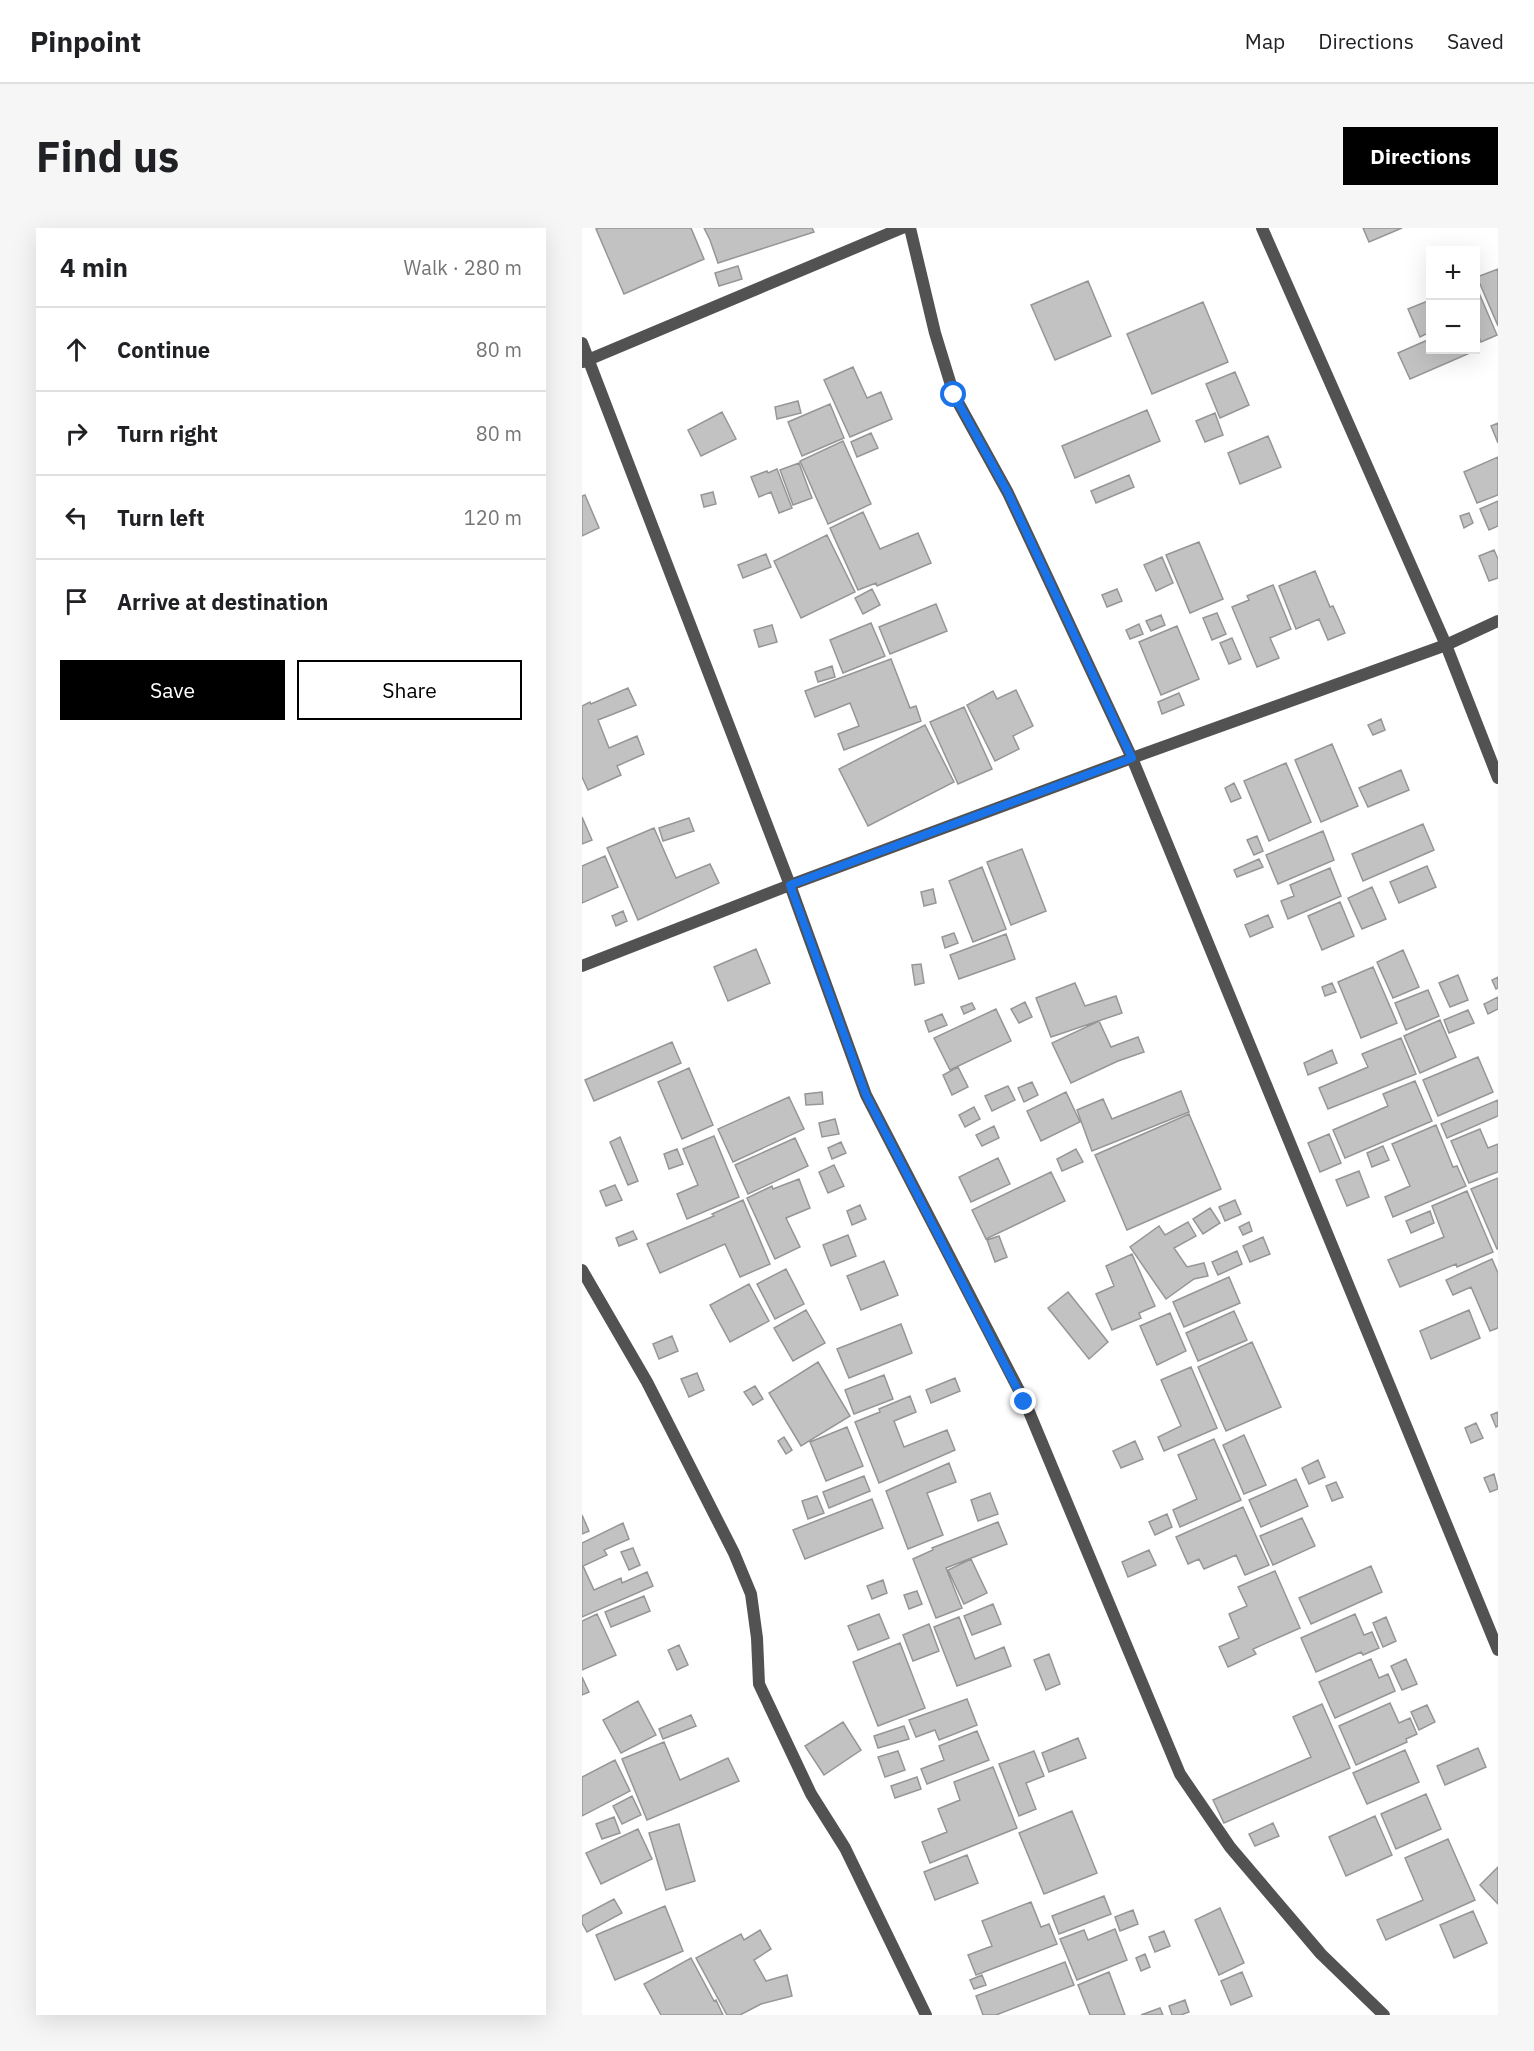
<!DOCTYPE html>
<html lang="en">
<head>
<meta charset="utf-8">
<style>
	:root { --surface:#fff; --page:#f6f6f6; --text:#202124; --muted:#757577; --line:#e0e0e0; --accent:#000 }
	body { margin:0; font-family:"IBM Plex Sans",sans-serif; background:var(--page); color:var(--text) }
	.controls { position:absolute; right:18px; top:18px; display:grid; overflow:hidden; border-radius:0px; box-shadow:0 6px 24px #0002 }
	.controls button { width:54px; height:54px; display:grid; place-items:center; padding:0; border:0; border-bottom:2px solid var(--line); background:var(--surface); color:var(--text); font:30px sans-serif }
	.stop { position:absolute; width:18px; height:18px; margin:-14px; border:4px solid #1a73e8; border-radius:50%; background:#fff }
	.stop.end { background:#1a73e8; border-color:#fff; box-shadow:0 2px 6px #0008 }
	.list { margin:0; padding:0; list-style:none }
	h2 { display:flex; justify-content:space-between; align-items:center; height:78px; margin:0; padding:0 24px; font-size:26px }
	h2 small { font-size:20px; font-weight:400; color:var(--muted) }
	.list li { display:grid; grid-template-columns:39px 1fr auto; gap:18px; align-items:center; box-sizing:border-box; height:84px; padding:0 24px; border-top:2px solid var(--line) }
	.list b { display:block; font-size:22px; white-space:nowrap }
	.list em { font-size:20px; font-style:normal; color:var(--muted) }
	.actions { display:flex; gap:12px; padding:18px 24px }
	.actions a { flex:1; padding:14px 0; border:2px solid var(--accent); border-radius:0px; text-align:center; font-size:21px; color:var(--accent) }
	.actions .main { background:var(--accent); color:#fff }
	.icon { flex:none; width:33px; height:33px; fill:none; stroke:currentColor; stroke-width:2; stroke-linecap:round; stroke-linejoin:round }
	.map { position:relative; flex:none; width:916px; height:1787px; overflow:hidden; border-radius:0px }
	header { display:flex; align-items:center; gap:36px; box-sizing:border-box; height:84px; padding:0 30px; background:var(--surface); border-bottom:2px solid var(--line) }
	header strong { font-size:28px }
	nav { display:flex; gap:33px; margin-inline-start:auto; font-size:21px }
	.intro { display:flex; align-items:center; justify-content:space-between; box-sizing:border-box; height:144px; padding:0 36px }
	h1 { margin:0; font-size:42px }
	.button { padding:15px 27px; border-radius:0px; background:var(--accent); color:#fff; font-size:21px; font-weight:700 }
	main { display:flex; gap:36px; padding:0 36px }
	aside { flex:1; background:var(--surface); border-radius:0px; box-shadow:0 6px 24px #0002 }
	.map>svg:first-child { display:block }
</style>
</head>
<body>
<header>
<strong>Pinpoint</strong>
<nav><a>Map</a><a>Directions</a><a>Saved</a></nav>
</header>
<div class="intro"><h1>Find us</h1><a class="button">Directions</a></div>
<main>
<aside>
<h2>4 min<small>Walk · 280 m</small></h2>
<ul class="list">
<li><svg class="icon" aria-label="ahead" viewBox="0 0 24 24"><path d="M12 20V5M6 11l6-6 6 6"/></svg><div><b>Continue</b></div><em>80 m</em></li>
<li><svg class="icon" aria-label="right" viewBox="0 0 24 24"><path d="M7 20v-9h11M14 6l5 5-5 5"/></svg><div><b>Turn right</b></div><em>80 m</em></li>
<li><svg class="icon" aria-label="left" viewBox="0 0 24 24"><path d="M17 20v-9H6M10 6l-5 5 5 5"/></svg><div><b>Turn left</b></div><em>120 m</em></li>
<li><svg class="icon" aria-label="arrive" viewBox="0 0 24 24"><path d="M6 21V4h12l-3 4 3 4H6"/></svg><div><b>Arrive at destination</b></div></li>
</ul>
<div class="actions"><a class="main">Save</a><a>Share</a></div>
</aside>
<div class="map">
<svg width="916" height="1787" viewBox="0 0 916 1787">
	<rect width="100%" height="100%" fill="#fff"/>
	<path fill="#c2c2c2" stroke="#969696" stroke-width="1.5" d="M17,0H109L122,31L42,66L14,1Z
		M122,0H230L232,4L136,35L128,12Z
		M781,0H820L787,14Z
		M156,38L160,51L137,58L133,45Z
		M916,41V98L895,49Z
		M506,53L529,108L473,132L449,77Z
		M894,58L915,107L899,114L894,101Z
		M848,72V104L838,109L826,81Z
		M621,74L646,134L570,166L545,106Z
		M848,111V122H886L888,125L828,151L816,125Z
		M271,139L285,170L299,164L310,191L268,209L242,152Z
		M653,144L667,177L638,190L624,156Z
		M216,173L219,185L195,191L193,179Z
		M248,176L262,210L220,228L206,194Z
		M565,182L578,213L493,250L480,218Z
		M140,184L154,211L119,228L106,202Z
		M633,185L641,207L623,214L614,193Z
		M916,195V215L909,198Z
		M289,205L296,220L275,229L269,214Z
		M686,208L699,239L658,256L646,225Z
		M261,213L289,276L246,296L218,233Z
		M916,229V267L895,275L882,244Z
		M217,235L230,270L211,277L198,242Z
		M195,241L210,280L197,285L189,264L177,269L169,249L185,243L186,245Z
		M547,247L552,259L514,275L509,263Z
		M131,264L134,276L122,279L119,267Z
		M3,267L17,300L0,308V268Z
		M916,273V298L907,302L898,281Z
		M281,284L298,321L336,305L349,335L295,358L294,355L276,362L248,300Z
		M887,285L891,295L882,300L878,288Z
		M245,307L273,364L219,390L192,333Z
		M617,314L641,371L608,385L584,327Z
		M912,322L916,331V350L907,353L897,328Z
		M184,326L189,339L161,350L156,337Z
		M580,329L591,355L574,363L562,337Z
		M733,343L748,379L751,378L763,405L746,412L737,391L714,401L697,358Z
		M691,357L709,401L688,410L697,430L675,439L650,379L667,372L665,368Z
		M290,361L298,377L281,386L273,370Z
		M535,361L540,373L525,379L520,367Z
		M354,376L365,403L308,426L297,399Z
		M635,385L644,406L630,412L621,390Z
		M579,387L583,397L569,403L564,393Z
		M289,395L303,428L261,445L248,412Z
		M557,396L561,406L548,411L544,402Z
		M190,397L195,414L177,419L172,402Z
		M595,398L617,451L579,467L557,414Z
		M650,410L659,431L647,436L638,415Z
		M309,431L328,480L334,478L339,493L262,522L256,506L277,498L268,475L233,489L223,463Z
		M250,438L253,449L236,454L233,444Z
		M46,460L54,477L16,492L27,520L55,508L62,526L35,538L39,547L6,562L0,549V478L8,474L9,476Z
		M434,462L451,498L431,508L437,521L413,533L385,477L411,463L415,471Z
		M597,465L602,477L580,486L576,474Z
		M382,479L410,541L376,556L348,494Z
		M799,491L803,502L791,507L786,497Z
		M343,497L372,554L286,598L257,541Z
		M750,516L776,578L739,594L713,532Z
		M704,535L729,594L687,613L662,553Z
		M819,542L827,562L786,579L777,560Z
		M652,555L659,570L649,574L643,560Z
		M0,589L10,612L0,616Z
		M107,590L112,603L81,613L77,600Z
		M841,596L852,622L781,653L770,626Z
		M72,600L94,650L128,636L137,655L56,692L25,620Z
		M741,603L752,632L696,656L684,627Z
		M675,608L681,623L672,627L665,612Z
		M440,621L464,683L429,697L405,634Z
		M23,628L36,659L0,675V638Z
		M677,631L681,639L655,649L652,642Z
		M845,638L854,659L817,675L808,654Z
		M400,639L424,701L391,714L367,653Z
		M748,640L759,668L706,691L699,673L712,668L708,657Z
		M790,659L804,691L780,701L766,670Z
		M351,661L354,675L342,678L339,664Z
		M758,674L772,708L740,722L726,688Z
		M41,683L45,693L34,698L30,688Z
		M686,687L691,699L668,709L663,697Z
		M372,705L376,715L363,720L360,709Z
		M424,706L433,731L377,751L368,727Z
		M174,721L188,755L146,773L132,739Z
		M821,722L837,759L811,770L795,734Z
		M339,736L342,755L333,757L330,737Z
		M791,739L815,795L779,810L756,754Z
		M876,747L886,772L868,779L857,755Z
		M916,749V760L914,761L910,752Z
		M493,755L503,778L534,768L540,785L469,809L454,770Z
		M750,755L754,764L743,768L740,759Z
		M846,762L857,788L824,802L813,775Z
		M916,769V781L906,786L902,776Z
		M443,774L450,789L437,795L429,781Z
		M390,775L393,781L382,786L379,779Z
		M414,781L429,813L368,842L352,810Z
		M886,782L892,795L867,805L862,792Z
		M360,786L365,797L347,804L343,793Z
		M858,792L874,829L838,845L822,808Z
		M517,793L529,819L556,809L562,824L536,833L489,855L470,815Z
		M819,810L834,846L746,881L737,860L786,839L780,826Z
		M90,814L99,835L12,873L3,852Z
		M750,822L755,835L726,847L722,835Z
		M896,829L911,864L856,888L841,852Z
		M376,839L386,859L370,867L361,847Z
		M107,840L131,897L100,911L76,854Z
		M833,853L850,893L763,930L751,902L806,878L801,866Z
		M450,854L456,867L442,874L436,860Z
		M426,858L433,872L410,883L403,868Z
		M599,863L607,884L510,923L495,882L521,871L530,891Z
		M240,864L241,876L224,877L223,866Z
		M484,864L498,894L459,913L445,883Z
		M207,869L222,901L151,934L136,901Z
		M916,872V888L865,910L859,896Z
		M392,879L398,891L383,899L377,887Z
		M607,886L639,961L545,1002L513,927Z
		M253,891L257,906L240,909L237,895Z
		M854,897L871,939L875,938L884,958L811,989L803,969L828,958L810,916Z
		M412,898L417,910L400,918L394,907Z
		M898,901L906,920L916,916V944L887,955L869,913Z
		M747,906L759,935L738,944L726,915Z
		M132,908L157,969L105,991L95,966L116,957L101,921Z
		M38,909L56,953L46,957L28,914Z
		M213,910L226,938L166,966L153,937Z
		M259,914L264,925L250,931L246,920Z
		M801,918L807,932L790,939L785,925Z
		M95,921L101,936L87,941L82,926Z
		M494,921L501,934L480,943L475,931Z
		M416,930L428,956L389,974L377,949Z
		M252,937L262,958L246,965L237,944Z
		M777,943L787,969L765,978L754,952Z
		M469,944L483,973L404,1011L390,982Z
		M916,950V1021H915L889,961Z
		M217,951L228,980L204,990L218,1019L193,1031L165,970L190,958L191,961Z
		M33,957L40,972L24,978L18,963Z
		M885,963L911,1024L875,1039L874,1036L818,1059L806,1032L862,1009L850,978Z
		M161,972L188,1036L158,1049L143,1016L78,1045L65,1016L132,988L130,986Z
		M653,972L659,986L643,993L637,979Z
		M278,977L284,991L270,997L265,983Z
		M628,980L638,995L621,1006L611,991Z
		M848,983L852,995L829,1005L824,993Z
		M606,994L614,1008L592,1020L605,1039L622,1035L626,1048L612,1051L584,1071L548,1019L577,998L583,1007Z
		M667,994L670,1003L661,1007L657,999Z
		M51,1003L55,1011L37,1018L34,1010Z
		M266,1007L274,1028L249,1038L241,1017Z
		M417,1008L425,1029L413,1034L405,1012Z
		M681,1009L688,1026L668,1034L661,1018Z
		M655,1023L660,1036L636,1047L630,1034Z
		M550,1026L573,1078L557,1085L559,1090L530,1102L514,1066L532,1058L524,1038Z
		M910,1031L916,1045V1100L908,1103L889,1059L871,1067L864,1052Z
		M302,1033L316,1067L279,1082L265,1048Z
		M204,1041L222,1076L193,1091L175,1056Z
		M647,1049L658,1075L602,1099L591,1074Z
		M167,1056L187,1093L148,1114L128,1077Z
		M486,1064L526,1114L507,1131L466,1080Z
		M224,1082L243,1115L211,1133L192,1100Z
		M887,1082L898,1110L849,1131L838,1103Z
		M652,1083L665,1112L616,1133L604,1105Z
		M588,1085L604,1123L575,1137L558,1098Z
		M319,1096L330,1125L267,1150L255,1121Z
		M90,1108L96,1123L77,1131L71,1116Z
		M670,1114L699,1179L644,1203L616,1139Z
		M236,1134L268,1188L219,1218L187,1165Z
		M609,1139L635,1200L582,1223L576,1209L599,1198L579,1152Z
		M115,1145L122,1162L107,1169L99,1151Z
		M302,1147L311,1171L272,1186L263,1162Z
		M373,1150L378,1163L349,1175L344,1162Z
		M173,1158L181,1171L171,1177L162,1164Z
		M328,1168L334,1184L312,1193L322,1219L365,1202L373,1222L297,1255L273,1194L298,1184L297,1181Z
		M916,1184V1198L914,1199L909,1187Z
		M894,1195L901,1210L889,1215L883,1200Z
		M265,1199L281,1238L244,1253L228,1214Z
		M662,1207L684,1257L662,1266L641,1217Z
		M202,1209L210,1222L204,1226L196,1213Z
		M632,1211L659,1272L598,1299L591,1282L615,1271L596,1227Z
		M553,1213L561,1231L539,1240L531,1223Z
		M736,1232L743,1249L727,1256L720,1240Z
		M367,1235L374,1254L345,1265L361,1307L326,1321L304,1263Z
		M912,1246L916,1261L908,1264L902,1250Z
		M282,1248L288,1263L247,1280L241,1264Z
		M714,1251L726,1278L679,1299L667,1272Z
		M754,1254L761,1269L750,1273L744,1258Z
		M408,1265L416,1286L396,1293L389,1272Z
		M235,1268L242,1285L226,1291L220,1273Z
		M290,1271L301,1300L223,1331L211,1302Z
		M661,1279L687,1337L663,1347L654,1327L622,1341L617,1331L606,1336L594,1309Z
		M585,1286L590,1299L573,1307L567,1294Z
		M0,1287L7,1303L0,1306Z
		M720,1290L733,1318L691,1337L678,1308Z
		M416,1294L425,1316L364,1340L380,1380L354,1390L331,1331L351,1322L350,1320Z
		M41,1295L47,1311L22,1322L25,1327L1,1338L12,1362L39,1350L40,1355L65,1344L71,1358L0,1389V1315Z
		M51,1320L58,1337L47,1342L39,1324Z
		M567,1322L574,1337L546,1349L540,1334Z
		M389,1331L405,1365L382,1376L366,1342Z
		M789,1338L800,1364L729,1396L717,1370Z
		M693,1343L718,1400L671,1421L674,1426L646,1439L637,1419L657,1410L647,1386L665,1378L656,1359Z
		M301,1352L305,1365L290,1371L285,1358Z
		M335,1363L340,1376L327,1381L322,1367Z
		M62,1368L68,1383L29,1399L23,1384Z
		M411,1376L419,1396L390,1407L382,1388Z
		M15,1386L34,1427L0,1442V1393Z
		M297,1386L307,1410L276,1422L266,1398Z
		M773,1386L782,1407L790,1404L797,1420L781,1427L779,1424L734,1444L719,1410Z
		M377,1389L393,1431L422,1419L429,1438L375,1458L352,1399Z
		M804,1389L814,1413L801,1419L791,1395Z
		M347,1396L357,1423L331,1433L321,1407Z
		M318,1415L343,1480L296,1498L271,1434Z
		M97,1417L106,1437L95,1442L86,1422Z
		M467,1426L478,1456L464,1462L452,1432Z
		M789,1431L797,1450L806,1446L813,1463L753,1490L737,1454Z
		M824,1431L835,1456L820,1462L809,1438Z
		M0,1449L7,1464L0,1467Z
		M385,1471L395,1497L357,1512L353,1502L334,1509L327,1492Z
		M56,1473L74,1507L39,1525L21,1492Z
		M808,1475L817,1495L828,1490L835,1506L824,1511L825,1514L774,1537L757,1498Z
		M740,1476L768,1540L642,1595L631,1572L729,1529L711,1489Z
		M845,1477L853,1494L837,1502L829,1484Z
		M109,1487L114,1498L81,1511L77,1501Z
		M261,1494L279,1522L242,1547L223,1518Z
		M322,1498L327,1511L296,1520L292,1508Z
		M395,1503L407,1532L345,1556L339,1541L362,1532L357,1518Z
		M496,1510L504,1530L467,1544L460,1525Z
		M82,1514L98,1552L146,1530L157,1553L65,1592L40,1531Z
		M896,1520L904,1539L863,1557L855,1538Z
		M823,1522L837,1554L785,1576L771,1545Z
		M316,1523L323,1542L303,1549L296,1529Z
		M452,1523L462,1548L444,1555L454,1581L437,1588L417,1536Z
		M33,1532L48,1563L0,1588V1549Z
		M411,1539L435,1600L348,1635L340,1614L365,1604L356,1581L378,1572L372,1554Z
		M335,1549L339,1561L313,1570L309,1558Z
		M844,1566L859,1601L814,1621L799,1586Z
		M50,1568L59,1587L40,1596L31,1578Z
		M490,1583L515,1645L462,1666L437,1605Z
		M793,1588L810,1627L764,1648L747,1609Z
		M32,1589L38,1605L20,1611L14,1596Z
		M691,1595L697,1608L673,1618L667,1606Z
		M97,1596L113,1653L84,1662L67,1605Z
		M56,1601L70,1631L19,1656L4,1625Z
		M866,1611L893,1672L804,1712L795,1692L841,1672L823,1630Z
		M385,1627L396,1655L353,1672L342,1644Z
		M916,1639V1676L898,1657Z
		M522,1668L529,1686L477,1706L470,1688Z
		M32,1671L40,1685L5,1704L0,1695V1688Z
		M449,1674L459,1699L467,1696L475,1716L394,1747L386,1727L410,1718L400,1693Z
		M83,1678L101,1723L33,1752L14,1707Z
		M638,1680L662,1735L637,1747L613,1692Z
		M551,1682L556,1696L538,1703L533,1689Z
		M891,1683L905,1715L872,1730L858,1697Z
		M533,1701L545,1732L495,1752L478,1711L502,1702L506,1712Z
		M178,1702L189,1721L172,1732L184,1753L205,1747L210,1768L179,1776L158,1787H145L114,1730L159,1706L162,1712Z
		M582,1703L588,1718L573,1724L567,1709Z
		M563,1726L568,1739L559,1743L554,1730Z
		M109,1730L132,1773L134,1772L141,1787H79L62,1756Z
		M483,1734L492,1757L414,1787H401L394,1768Z
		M527,1744L543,1787H508L496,1757Z
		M660,1744L670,1768L649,1777L639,1753Z
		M400,1747L404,1757L392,1761L388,1752Z
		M603,1772L607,1784L599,1787H590L587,1778Z
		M578,1780L581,1787H559Z"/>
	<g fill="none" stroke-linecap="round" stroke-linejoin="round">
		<path stroke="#525252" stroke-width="12" d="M328,0L353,105L372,167L426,265L550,530L916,1422
			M680,0L864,417L916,550
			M0,115L208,657L284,867L443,1174L598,1546L648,1619L739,1726L802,1787
			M1,134L320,0
			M0,738L208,657L550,530L864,417L916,393
			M0,1042L65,1154L152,1325L169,1366L175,1410L177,1456L229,1566L263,1620L344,1787"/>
	</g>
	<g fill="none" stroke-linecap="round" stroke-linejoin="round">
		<path stroke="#1a73e8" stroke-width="8" d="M372,167L426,265L550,530L208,657L284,867L442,1174"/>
	</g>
</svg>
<div class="controls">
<button>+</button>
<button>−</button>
</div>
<div class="stop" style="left:372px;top:167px"></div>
<div class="stop end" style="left:442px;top:1174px"></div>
</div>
</main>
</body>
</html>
